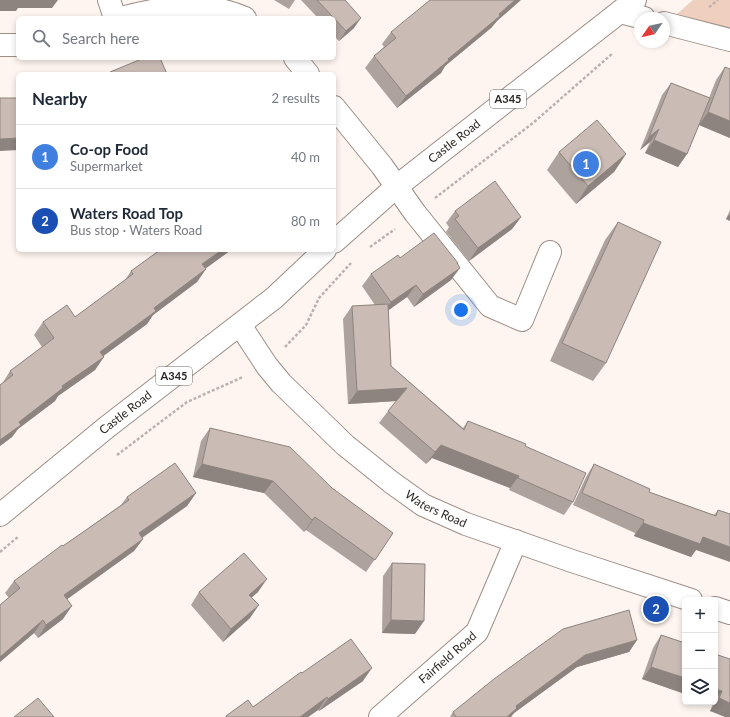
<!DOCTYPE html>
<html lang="en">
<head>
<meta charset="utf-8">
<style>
	:root { --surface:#fff; --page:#f6f6f7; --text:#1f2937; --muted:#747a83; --line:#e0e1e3; --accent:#db2777 }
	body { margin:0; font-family:Lato,sans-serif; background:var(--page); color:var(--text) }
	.controls { position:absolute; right:12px; bottom:12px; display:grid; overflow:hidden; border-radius:6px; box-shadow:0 2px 6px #0003 }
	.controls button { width:36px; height:36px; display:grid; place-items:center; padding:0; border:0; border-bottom:1px solid var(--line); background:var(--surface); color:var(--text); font:20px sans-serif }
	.compass { position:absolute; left:634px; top:12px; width:36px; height:36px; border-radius:50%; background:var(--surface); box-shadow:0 2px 6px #0003; rotate:236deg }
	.you { position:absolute; left:461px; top:310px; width:14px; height:14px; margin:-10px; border:3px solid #fff; border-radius:50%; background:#1a73e8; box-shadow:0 0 0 6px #1a73e833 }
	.badge { display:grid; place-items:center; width:26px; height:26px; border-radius:50%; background:var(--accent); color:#fff; font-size:13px; font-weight:700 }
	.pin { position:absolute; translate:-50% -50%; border:2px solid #fff; box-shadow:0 1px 4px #0006 }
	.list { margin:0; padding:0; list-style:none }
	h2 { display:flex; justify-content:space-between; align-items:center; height:52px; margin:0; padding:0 16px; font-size:17px }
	h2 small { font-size:13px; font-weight:400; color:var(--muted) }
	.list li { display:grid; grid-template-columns:26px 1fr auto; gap:12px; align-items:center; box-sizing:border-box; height:64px; padding:0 16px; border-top:1px solid var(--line) }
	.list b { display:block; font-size:15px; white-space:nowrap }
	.list p { margin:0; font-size:13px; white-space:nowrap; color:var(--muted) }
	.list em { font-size:13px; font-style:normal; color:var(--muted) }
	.icon { flex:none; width:22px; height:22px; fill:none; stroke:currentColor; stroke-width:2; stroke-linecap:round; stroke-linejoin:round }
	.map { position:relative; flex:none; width:730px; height:717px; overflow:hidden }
	.search { position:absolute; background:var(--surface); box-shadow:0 2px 6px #0003; left:16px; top:16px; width:320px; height:44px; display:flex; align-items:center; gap:10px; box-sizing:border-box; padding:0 14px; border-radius:6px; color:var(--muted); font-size:15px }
	.panel { position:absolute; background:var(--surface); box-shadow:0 2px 6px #0003; left:16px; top:72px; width:320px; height:180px; border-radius:6px }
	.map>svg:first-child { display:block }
</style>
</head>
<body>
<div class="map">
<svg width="730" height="717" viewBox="0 0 730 717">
	<rect width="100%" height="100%" fill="#fef5f0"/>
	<path fill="#efcfbd" d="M693,0H730V28L677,14Z"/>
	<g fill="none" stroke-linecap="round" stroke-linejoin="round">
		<g stroke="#9b8e87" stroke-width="24">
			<g id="minor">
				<path d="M109,0L115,18"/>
				<path d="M620,12L644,18"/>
				<path d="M121,18C163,7 204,0 245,18"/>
				<path d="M664,23L730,40"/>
				<path d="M0,45H18"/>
				<path d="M295,58L308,74"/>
				<path d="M334,107L382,166L415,213L490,306L522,320L550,252"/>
				<path id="s1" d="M240,325L267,366L281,383L345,445L391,482L423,505L466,524L572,561L691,600"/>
				<path d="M715,608L730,613"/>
				<path id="s2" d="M380,717L477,632L516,541"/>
			</g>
		</g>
		<g stroke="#9b8e87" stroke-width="24">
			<g id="major">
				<path id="s3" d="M334,242L396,187L635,0"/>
				<path id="s4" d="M0,515L107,427L274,298L325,250"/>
			</g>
		</g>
		<path stroke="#bab2ae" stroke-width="2.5" stroke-dasharray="3 2" stroke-linecap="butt" d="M709,7L718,0
			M435,198L533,123L613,53
			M370,247L395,229
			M285,347L306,325L319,298L351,263
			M117,455L187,402L243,377
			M0,552L19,536"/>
		<use href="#minor" stroke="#fff" stroke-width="22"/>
		<use href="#major" stroke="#fff" stroke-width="22"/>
	</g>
	<path fill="#aea29c" d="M274,0H295L289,9Z
		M301,0H345L354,28L339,41L334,36V18H318Z
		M497,21L491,28L445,66L441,73L397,108L365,68L374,56L384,47L382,44L391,32Z
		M725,67L730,69V138L699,125L687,154L678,167L645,153L650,142L640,150L662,95L671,83L709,98L716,80Z
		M559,152L626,154L614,172L576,204L547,170Z
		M730,210V221L726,219Z
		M455,211L521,217L512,229L469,261L446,232L449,227L446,223Z
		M618,222L606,363L593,381L550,361L605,240Z
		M160,250H231L206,268L197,282L153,315L147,324L103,356L95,370L58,396L55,401L18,429L12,437L0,446V385L2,384L10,371L42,347L34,335L43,322L75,317L125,280L131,271Z
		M400,258L458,263L451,280L414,307L407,297L388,310L391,366L463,428L468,421L525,446L573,502L564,515L509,490L510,488L432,458L426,464L379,423L388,411L396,401L348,404L343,319L352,306L375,305L362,286L371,274Z
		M210,428L332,488L393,533L366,572L306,530L304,532L264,493L193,477L201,441Z
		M594,464L649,492L714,515L718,510L730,514L696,550L691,557L634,536L635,533L573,505L586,477Z
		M196,493L187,506L142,538L143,539L134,551L67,599L63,619L38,638L34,633L0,662V605L9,598L5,593L14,581L121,505L127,497Z
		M392,563L415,634L382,633L383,576Z
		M199,592H258L252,597L250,618L223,642L191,605Z
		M661,635L685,643V694L642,679L653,648Z
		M637,640L629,652L577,667L514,713L511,717H450L453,712Z
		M715,654L730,717L710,711L713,704L708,702H715Z
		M302,673L363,681L319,711L318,710L308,717H225L226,716L253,707Z"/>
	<path fill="#8d847f" d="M0,0H58L52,8H18L16,11H0Z
		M515,0H521L497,21L491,28L445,66L441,73L397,108L406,96Z
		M361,18L354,28L339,41L346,31Z
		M708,112L730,121V138L699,125Z
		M659,129L650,142L640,150L649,137Z
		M18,138V150L0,151V139Z
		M654,140L687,154L678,167L645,153Z
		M626,154L614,172L576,204L588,186Z
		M730,214V221L726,219Z
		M521,217L512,229L469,261L478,248Z
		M222,250H231L194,277L202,264Z
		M460,268L451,280L414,307L423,294Z
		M206,269L197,282L153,315L147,324L91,365L100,352L154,308Z
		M416,285L407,297L382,315L391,302Z
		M104,357L95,370L58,396L55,401L18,429L12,437L0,446V440L19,422L62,386Z
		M407,388L398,401L348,404L357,391Z
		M441,445L519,476L510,488L432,458L426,464L435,452Z
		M202,464L273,481L264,493L193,477Z
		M196,493L187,506L130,546L139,533Z
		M315,517L306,530L304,532L312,520Z
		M643,523L703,537L730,547V562L696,550L691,557L634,536Z
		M143,539L134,551L55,608L64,595Z
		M267,579L258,592L241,607L249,595Z
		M259,605L250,618L223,642L231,629Z
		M72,606L63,619L38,638L46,625Z
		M43,620L34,633L0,662V657Z
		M391,620L424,621L415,634L382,633Z
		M637,640L629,652L577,667L514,713L511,717H507L516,706L585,655Z
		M651,667L685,678V694L642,679Z
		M372,668L363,681L319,711L328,699Z
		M715,689L722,691L715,701Z
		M327,697L318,710L308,717H300Z
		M719,698L730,703V717H725L710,711Z"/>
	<path fill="#cabcb5" stroke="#8d847f" d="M317,0H345L361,18L346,31Z
		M430,0H515L499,14L500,16L448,59L449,60L406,96L374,56L396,38L391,32Z
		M144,58H160L167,74H111L110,72Z
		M725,67L730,69V121L708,112Z
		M671,83L710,98L687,154L654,140L659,129L649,137Z
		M0,98H18V138L0,139Z
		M597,120L626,154L588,186L559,152Z
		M495,181L521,217L478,248L455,219L459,216L455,211Z
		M618,222L661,242L606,363L562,343Z
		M434,233L458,263H457L460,268L423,294L416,285L391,302L371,274L398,255L400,258Z
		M160,250H222L202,264L206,269L154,308L156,311L100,352L104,357L62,386L63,388L19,422L21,425L0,440V385L13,375L10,371L54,338L43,322L67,305L75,317L133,274L131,271Z
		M388,304L391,366L464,430L468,421L526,444L525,446L586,473L573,502L518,478L519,476L441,445L435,452L388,411L407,388L357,391L352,306Z
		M210,428L290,447L332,488L393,533L375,560L315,517L312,520L273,481L202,464Z
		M175,463L196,493L139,533L143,539L64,595L72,606L46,625L43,620L0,657V605L20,588L14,581L62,545L63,546L129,500L127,497Z
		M594,464L650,489L649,492L716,516L718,510L730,514V547L703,537L700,544L643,523L644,520L582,493Z
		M244,553L267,579L249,595L259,605L231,629L199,592Z
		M392,563L425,564L424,621L391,620Z
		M629,610L637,640L585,655L516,706L517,708L507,717H456L453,712L494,679L563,629Z
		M661,635L685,643V678L651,667Z
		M351,639L372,668L328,699L327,697L300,717H227L226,716L248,700L253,707L301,672L302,673Z
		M715,654L730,659V703L719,698L722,691L715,689Z
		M38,698L54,717H14Z"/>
	<g text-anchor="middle" stroke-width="3" stroke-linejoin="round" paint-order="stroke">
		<g fill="#fff" stroke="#6a6664" stroke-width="1">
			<rect x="490" y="90" width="36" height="18" rx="3"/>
			<rect x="156" y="367" width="36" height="18" rx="3"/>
		</g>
		<g font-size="11" font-weight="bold" fill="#2a2522">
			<text x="508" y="103">A345</text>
			<text x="174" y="380">A345</text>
		</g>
		<g font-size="12" fill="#2a2522" stroke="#fff">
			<text dy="4" stroke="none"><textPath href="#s3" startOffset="157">Castle Road</textPath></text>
			<text dy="4" stroke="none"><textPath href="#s4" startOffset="162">Castle Road</textPath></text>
			<text dy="4" stroke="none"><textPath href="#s1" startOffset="272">Waters Road</textPath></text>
			<text dy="4" stroke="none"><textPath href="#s2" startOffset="90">Fairfield Road</textPath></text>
		</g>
	</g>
</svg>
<div class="controls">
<button>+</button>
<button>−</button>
<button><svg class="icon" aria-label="layers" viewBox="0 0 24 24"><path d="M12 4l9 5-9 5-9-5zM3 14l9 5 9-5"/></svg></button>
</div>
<svg class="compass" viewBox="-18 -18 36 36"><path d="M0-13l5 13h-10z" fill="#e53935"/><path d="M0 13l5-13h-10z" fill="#747a83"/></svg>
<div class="you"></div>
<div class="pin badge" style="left:586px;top:164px;background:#3f7fe0">1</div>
<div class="pin badge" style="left:656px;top:609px;background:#1a4fb4">2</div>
<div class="search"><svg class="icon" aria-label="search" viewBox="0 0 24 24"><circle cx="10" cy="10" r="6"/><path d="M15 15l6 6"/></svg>Search here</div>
<section class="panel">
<h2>Nearby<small>2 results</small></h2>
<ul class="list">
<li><span class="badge" style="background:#3f7fe0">1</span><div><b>Co-op Food</b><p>Supermarket</p></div><em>40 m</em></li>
<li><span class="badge" style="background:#1a4fb4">2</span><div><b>Waters Road Top</b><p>Bus stop · Waters Road</p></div><em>80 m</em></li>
</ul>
</section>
</div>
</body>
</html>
